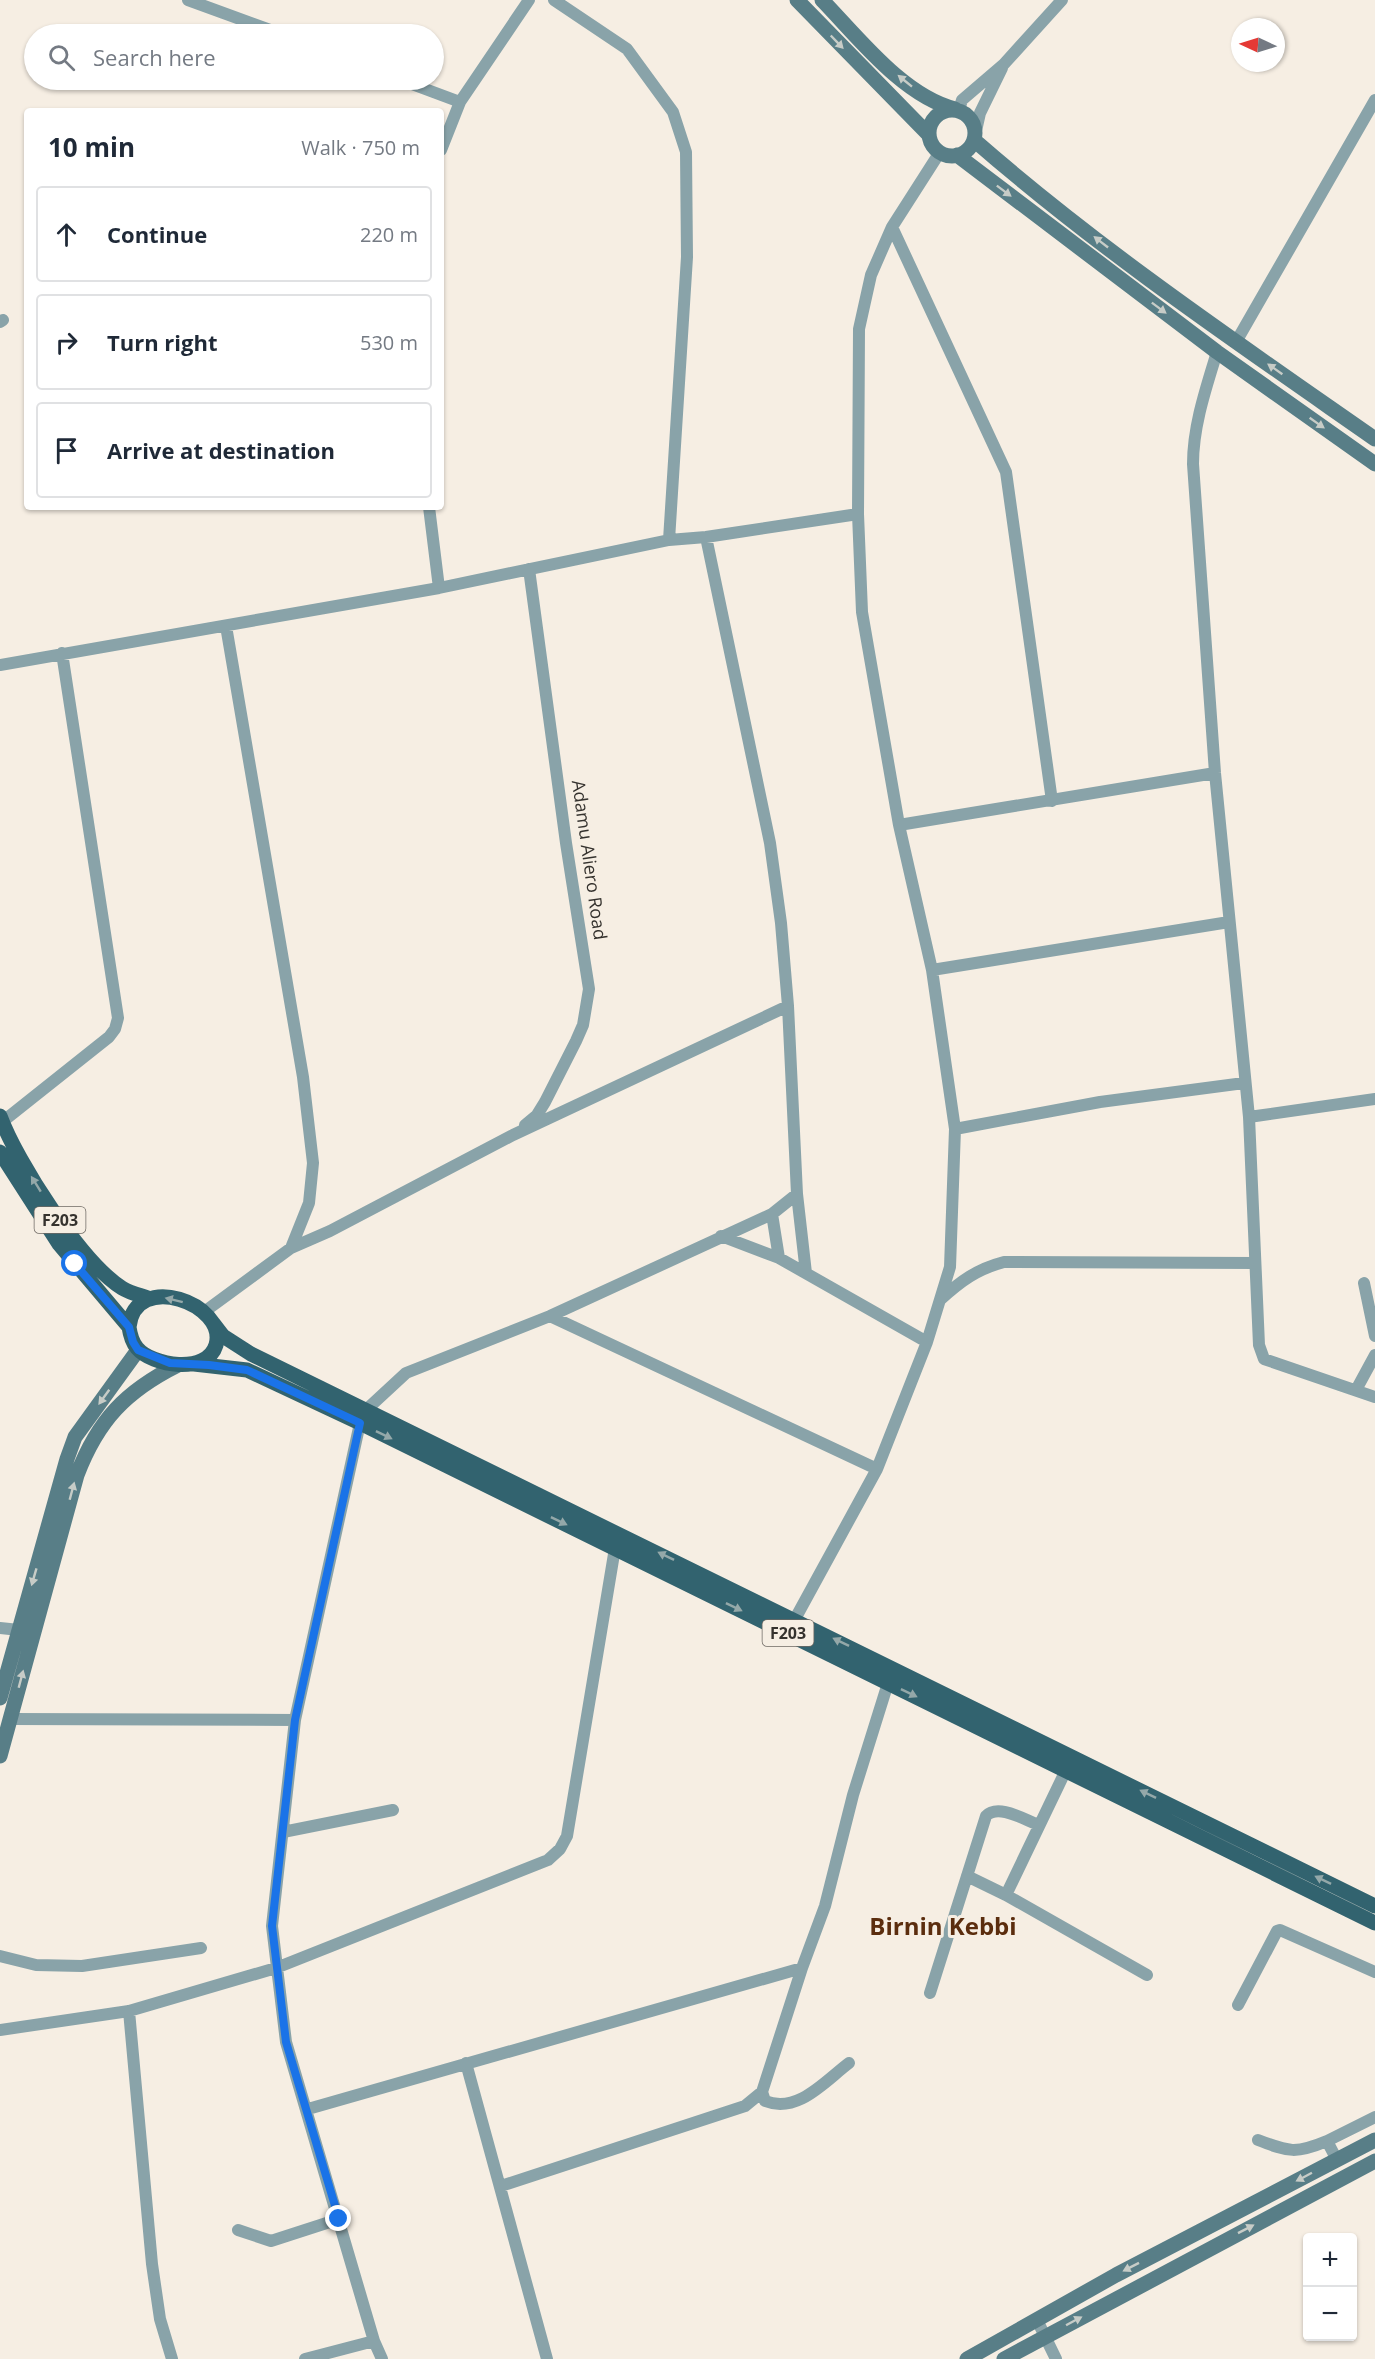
<!DOCTYPE html>
<html lang="en">
<head>
<meta charset="utf-8">
<style>
	:root { --surface:#fff; --page:#f6f6f7; --text:#1f2937; --muted:#747a83; --line:#e0e1e3 }
	body { margin:0; font-family:"Open Sans",sans-serif; background:var(--page); color:var(--text) }
	.controls { position:absolute; right:18px; bottom:18px; display:grid; overflow:hidden; border-radius:6px; box-shadow:0 2px 4px #0004 }
	.controls button { width:54px; height:54px; display:grid; place-items:center; padding:0; border:0; border-bottom:2px solid var(--line); background:var(--surface); color:var(--text); font:30px sans-serif }
	.compass { position:absolute; left:1231px; top:18px; width:54px; height:54px; border-radius:50%; background:var(--surface); box-shadow:0 2px 4px #0004; rotate:274deg }
	.stop { position:absolute; width:18px; height:18px; margin:-14px; border:4px solid #1a73e8; border-radius:50%; background:#fff }
	.stop.end { background:#1a73e8; border-color:#fff; box-shadow:0 2px 6px #0008 }
	.list { margin:0; padding:0; list-style:none }
	h2 { display:flex; justify-content:space-between; align-items:center; height:78px; margin:0; padding:0 24px; font-size:26px }
	h2 small { font-size:20px; font-weight:400; color:var(--muted) }
	.list li { display:grid; grid-template-columns:39px 1fr auto; gap:18px; align-items:center; box-sizing:border-box; height:96px; margin:0 12px 12px; padding:0 12px; border:2px solid var(--line); border-radius:6px }
	.list b { display:block; font-size:22px; white-space:nowrap }
	.list em { font-size:20px; font-style:normal; color:var(--muted) }
	.icon { flex:none; width:33px; height:33px; fill:none; stroke:currentColor; stroke-width:2; stroke-linecap:round; stroke-linejoin:round }
	.map { position:relative; flex:none; width:1375px; height:2359px; overflow:hidden }
	.search { position:absolute; background:var(--surface); box-shadow:0 2px 4px #0004; left:24px; top:24px; width:420px; height:66px; display:flex; align-items:center; gap:15px; box-sizing:border-box; padding:0 21px; border-radius:33px; color:var(--muted); font-size:22px }
	.panel { position:absolute; background:var(--surface); box-shadow:0 2px 4px #0004; left:24px; top:108px; width:420px; height:402px; border-radius:6px }
	.map>svg:first-child { display:block }
</style>
</head>
<body>
<div class="map">
<svg width="1375" height="2359" viewBox="0 0 1375 2359">
	<rect width="100%" height="100%" fill="#f6eee3"/>
	<g fill="none" stroke-linecap="round" stroke-linejoin="round">
		<path stroke="#89a3a9" stroke-width="12" d="M188,0L281,34
			M554,0L627,49L673,112L686,152L687,257L669,540
			M401,80L460,102
			M959,110L962,100L1004,64L1062,0
			M976,131L980,113L1002,68
			M441,150L460,102L529,0
			M892,227L1006,472L1052,801
			M0,322L3,320
			M1236,342L1375,100
			M1217,352C1206,388 1193,426 1193,464L1215,773L1249,1117L1259,1345L1264,1359L1375,1397
			M429,507L439,588
			M706,537L770,843L781,923L788,1006L797,1194L806,1273
			M226,626L303,1077L313,1163L309,1203L291,1248
			M0,665L439,588L669,540L706,537L858,514
			M899,825L1215,773
			M932,970L1229,922
			M1249,1117L1375,1099
			M2,1122L109,1037L115,1029L118,1018L62,653
			M525,1125L537,1115L545,1102L576,1041L583,1025L589,989L566,843L529,569
			M955,1129L1100,1102L1244,1083
			M772,1214L779,1258
			M721,1236L779,1258L927,1342
			M1364,1283L1375,1336
			M941,1299C961,1281 977,1269 1004,1262L1255,1263
			M204,1312L291,1248L330,1231L513,1135L788,1006
			M550,1316L877,1469
			M1356,1390L1375,1355
			M366,1410L406,1373L550,1316L772,1214L797,1194
			M360,1423L295,1720L272,1926L286,2042L374,2341L382,2359
			M795,1619L877,1469L927,1342L950,1267L955,1129L932,970L899,825L862,612L858,514L859,329L871,275L892,227L940,152
			M0,1628L19,1630
			M10,1719L295,1720
			M1066,1770L1006,1895L1147,1975
			M283,1832L393,1810
			M967,1876L1006,1895
			M0,1956L36,1965L82,1966L201,1948
			M930,1993L986,1816C998,1803 1025,1820 1039,1825
			M1238,2005L1277,1931L1280,1930L1375,1972
			M129,2011L152,2264L160,2319L172,2359
			M0,2030L129,2011L276,1968L548,1860L560,1849L567,1836L615,1548
			M466,2063L547,2359
			M762,2092L765,2101C798,2114 825,2081 849,2063
			M308,2109L802,1968
			M1258,2140C1289,2152 1296,2154 1327,2141
			M1337,2160L1327,2141L1375,2117
			M501,2186L745,2106L762,2092L802,1968L825,1906L853,1795L888,1683
			M238,2230L271,2241L339,2219
			M1037,2320L1056,2359
			M305,2359L374,2341"/>
		<path stroke="#587e87" stroke-width="15" d="M797,0L929,135
			M822,0C858,37 903,96 955,109
			M929 133a23 23 0 1 1 46 0a23 23 0 1 1-46 0Z
			M974,140C1100,250 1239,344 1375,439
			M957,155L1217,352L1375,464
			M0,1698L67,1459L75,1437L138,1350
			M0,1756L77,1475C98,1420 126,1391 178,1365
			M967,2359L1116,2275L1375,2140
			M1004,2359L1375,2161"/>
		<path stroke="#32636f" stroke-width="15" d="M0,1116C17,1162 81,1262 122,1288C130,1293 139,1295 148,1298
			M0,1152L59,1244L129,1327C130,1334 132,1342 137,1348C152,1366 207,1375 216,1345C228,1304 135,1270 129,1327
			M213,1323L223,1336L251,1354L1375,1906
			M194,1364L247,1370L360,1423L1375,1923"/>
	</g>
	<defs><path id="oneway-solid" d="M-6-.8H1V-3.2L6.5 0L1 3.2V.8H-6Z" transform="scale(1.5)"/></defs>
	<g fill="#c7ccc7">
		<use href="#oneway-solid" transform="translate(837 42) rotate(46)"/>
		<use href="#oneway-solid" transform="translate(905 81) rotate(-141)"/>
		<use href="#oneway-solid" transform="translate(1004 191) rotate(37)"/>
		<use href="#oneway-solid" transform="translate(1101 242) rotate(-142)"/>
		<use href="#oneway-solid" transform="translate(1159 308) rotate(37)"/>
		<use href="#oneway-solid" transform="translate(1275 369) rotate(-145)"/>
		<use href="#oneway-solid" transform="translate(1317 423) rotate(35)"/>
		<use href="#oneway-solid" transform="translate(104 1397) rotate(126)"/>
		<use href="#oneway-solid" transform="translate(72 1491) rotate(-75)"/>
		<use href="#oneway-solid" transform="translate(34 1577) rotate(106)"/>
		<use href="#oneway-solid" transform="translate(21 1679) rotate(-75)"/>
		<use href="#oneway-solid" transform="translate(1304 2177) rotate(152)"/>
		<use href="#oneway-solid" transform="translate(1246 2229) rotate(-27)"/>
		<use href="#oneway-solid" transform="translate(1131 2267) rotate(153)"/>
		<use href="#oneway-solid" transform="translate(1074 2321) rotate(-28)"/>
	</g>
	<g fill="#94a8a9">
		<use href="#oneway-solid" transform="translate(36 1184) rotate(-122)"/>
		<use href="#oneway-solid" transform="translate(174 1300) rotate(-166)"/>
		<use href="#oneway-solid" transform="translate(384 1435) rotate(26)"/>
		<use href="#oneway-solid" transform="translate(559 1521) rotate(26)"/>
		<use href="#oneway-solid" transform="translate(666 1556) rotate(-154)"/>
		<use href="#oneway-solid" transform="translate(734 1607) rotate(26)"/>
		<use href="#oneway-solid" transform="translate(841 1642) rotate(-154)"/>
		<use href="#oneway-solid" transform="translate(909 1693) rotate(26)"/>
		<use href="#oneway-solid" transform="translate(1148 1794) rotate(-154)"/>
		<use href="#oneway-solid" transform="translate(1323 1880) rotate(-154)"/>
	</g>
	<g fill="none" stroke-linecap="round" stroke-linejoin="round">
		<path stroke="#1a73e8" stroke-width="8" d="M75,1264L129,1327L133,1342L138,1350L170,1363L209,1365L247,1370L360,1423L295,1720L272,1926L286,2042L339,2219"/>
	</g>
	<g text-anchor="middle" stroke-width="6" stroke-linejoin="round" paint-order="stroke">
		<g fill="#f6eee3" stroke="#6f6a64" stroke-width="1.5">
			<rect x="34.5" y="1207" width="51" height="26" rx="4.5"/>
			<rect x="762.5" y="1620" width="51" height="26" rx="4.5"/>
		</g>
		<g font-size="16" font-weight="bold" fill="#35322e">
			<text x="60" y="1226">F203</text>
			<text x="788" y="1639">F203</text>
		</g>
		<g font-size="18" fill="#35322e" stroke="#f6eee3">
			<text transform="translate(589 860) rotate(82)" y="6">Adamu Aliero Road</text>
		</g>
		<g font-size="24" font-weight="bold" fill="#5b2d0e" stroke="#f6eee3">
			<text x="943" y="1935">Birnin Kebbi</text>
		</g>
	</g>
</svg>
<div class="controls">
<button>+</button>
<button>−</button>
</div>
<svg class="compass" viewBox="-18 -18 36 36"><path d="M0-13l5 13h-10z" fill="#e53935"/><path d="M0 13l5-13h-10z" fill="#747a83"/></svg>
<div class="stop" style="left:75px;top:1264px"></div>
<div class="stop end" style="left:339px;top:2219px"></div>
<div class="search"><svg class="icon" aria-label="search" viewBox="0 0 24 24"><circle cx="10" cy="10" r="6"/><path d="M15 15l6 6"/></svg>Search here</div>
<section class="panel">
<h2>10 min<small>Walk · 750 m</small></h2>
<ul class="list">
<li><svg class="icon" aria-label="ahead" viewBox="0 0 24 24"><path d="M12 20V5M6 11l6-6 6 6"/></svg><div><b>Continue</b></div><em>220 m</em></li>
<li><svg class="icon" aria-label="right" viewBox="0 0 24 24"><path d="M7 20v-9h11M14 6l5 5-5 5"/></svg><div><b>Turn right</b></div><em>530 m</em></li>
<li><svg class="icon" aria-label="arrive" viewBox="0 0 24 24"><path d="M6 21V4h12l-3 4 3 4H6"/></svg><div><b>Arrive at destination</b></div></li>
</ul>
</section>
</div>
</body>
</html>
